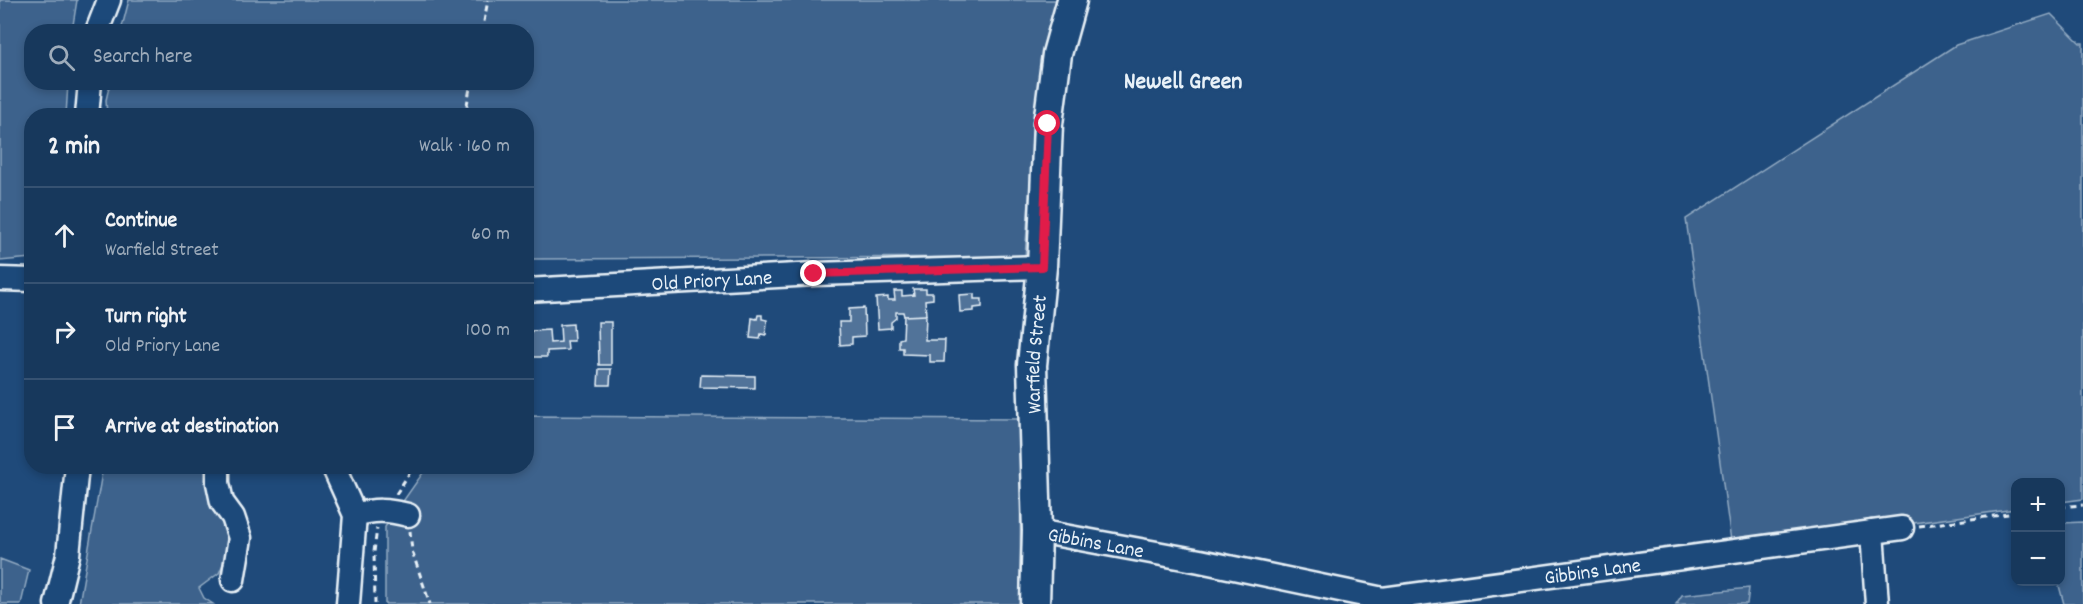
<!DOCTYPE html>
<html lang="en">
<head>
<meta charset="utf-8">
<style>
	:root { --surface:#17385c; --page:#203f62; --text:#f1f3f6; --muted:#9eacbb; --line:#365272 }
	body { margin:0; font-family:Dekko,sans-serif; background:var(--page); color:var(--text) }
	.controls { position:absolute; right:18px; bottom:18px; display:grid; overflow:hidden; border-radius:12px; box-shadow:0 3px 9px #0003 }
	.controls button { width:54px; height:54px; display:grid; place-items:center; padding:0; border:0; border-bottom:2px solid var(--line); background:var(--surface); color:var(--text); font:30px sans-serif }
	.stop { position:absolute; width:18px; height:18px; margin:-14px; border:4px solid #e11d48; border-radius:50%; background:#fff }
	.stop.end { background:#e11d48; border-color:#fff; box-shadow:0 2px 6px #0008 }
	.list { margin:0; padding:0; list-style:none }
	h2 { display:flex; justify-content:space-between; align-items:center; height:78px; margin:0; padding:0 24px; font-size:26px }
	h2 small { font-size:20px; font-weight:400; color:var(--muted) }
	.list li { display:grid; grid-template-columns:39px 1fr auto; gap:18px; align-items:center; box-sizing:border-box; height:96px; padding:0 24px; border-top:2px solid var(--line) }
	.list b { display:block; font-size:22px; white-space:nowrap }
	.list p { margin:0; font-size:20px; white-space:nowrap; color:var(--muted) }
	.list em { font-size:20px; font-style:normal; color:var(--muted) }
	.icon { flex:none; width:33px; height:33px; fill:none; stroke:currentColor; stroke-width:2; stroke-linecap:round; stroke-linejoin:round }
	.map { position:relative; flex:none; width:2083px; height:604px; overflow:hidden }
	.search { position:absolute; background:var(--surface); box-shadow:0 3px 9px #0003; left:24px; top:24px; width:510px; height:66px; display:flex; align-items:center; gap:15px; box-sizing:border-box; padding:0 21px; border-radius:24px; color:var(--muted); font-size:22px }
	.panel { position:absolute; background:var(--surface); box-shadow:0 3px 9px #0003; left:24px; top:108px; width:510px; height:366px; border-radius:24px }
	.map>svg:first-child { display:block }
</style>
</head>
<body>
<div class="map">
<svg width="2083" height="604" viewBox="0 0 2083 604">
	<rect width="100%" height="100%" fill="#1f4a7a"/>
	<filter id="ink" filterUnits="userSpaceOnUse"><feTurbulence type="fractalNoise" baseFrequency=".0167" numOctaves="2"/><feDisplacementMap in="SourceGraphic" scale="12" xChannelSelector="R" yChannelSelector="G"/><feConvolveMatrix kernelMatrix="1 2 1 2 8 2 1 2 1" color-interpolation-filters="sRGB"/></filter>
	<g filter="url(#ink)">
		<path fill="#3c628c" stroke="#92aac2" stroke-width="1.5" d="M0,0H77L72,31L32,32V82L68,83L66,115L32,116L31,258L0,261Z
			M129,0H1061L1035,118L1025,257L527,259L526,116H107L106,100L110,83L526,82V32L121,31Z
			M2051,14L2080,43H2083V499L2061,502L2060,482H2016L2015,509L1732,548L1686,219L1956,45Z
			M527,416L1021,419L1020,604H385V527L427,467L526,466Z
			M103,467H209L208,483L211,508L228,530L230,549L219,573L199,588L204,598L213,604H79Z
			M2083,522V604H2064L2058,582H2060L2061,523Z
			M0,559L29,570L21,604H0Z
			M1749,588L1747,604H1676L1682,595Z"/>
		<path fill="#517399" stroke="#e8f1f8" stroke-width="1.5" d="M913,289H926V293H933V299L925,300L926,315L904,316L903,312H896V318L891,322V328L878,329L876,298L888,297V300H895L894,291H902V296L914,295Z
			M974,294V299H982V307L974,308V311L960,312L959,295Z
			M864,308L865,336L852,337V344L840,345L839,322H849V309Z
			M758,315H762V319L767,320L766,335L761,334L760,339L750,338L752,318L757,319Z
			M926,315L925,340H945L944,362H930V355L903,354V348H899V339L903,338L904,316Z
			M598,322H611V365H599Z
			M573,324L574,341H567L568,350L547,351V357H532L529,336H531V331L549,330L550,343L561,342L560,325Z
			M599,369H611L610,385H598Z
			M701,375L755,376V388L700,387Z"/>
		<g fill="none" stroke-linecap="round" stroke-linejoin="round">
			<g stroke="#e8f1f8" stroke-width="27">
				<g id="minor">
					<path d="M97,31L109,0"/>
					<path d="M87,116L90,82"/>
					<path d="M0,279L32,280"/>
					<path id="s1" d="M526,290L815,274L1042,267"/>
					<path d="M218,466V483L222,502L233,517L240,538L233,580"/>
					<path d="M333,466L355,515L348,604"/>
					<path d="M355,515C375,509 388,510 408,515"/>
					<path id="s2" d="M1037,531L1200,561L1383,599L1902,528"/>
					<path d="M1872,532L1877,604"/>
					<path d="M56,604L68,555L77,466"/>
				</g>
			</g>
			<g stroke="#e8f1f8" stroke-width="33">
				<g id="major">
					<path id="s3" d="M1035,604L1037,531L1032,365L1042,267L1048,124L1057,54L1072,0"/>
				</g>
			</g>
			<path stroke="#e8f1f8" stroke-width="3" stroke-dasharray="6 4.5" stroke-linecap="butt" d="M482,32L488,0
				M465,116L471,82
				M396,494L414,466
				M2060,507L2083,505
				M1919,526L2016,513
				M410,531L412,551L430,604
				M375,604L374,552L377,528"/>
			<use href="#minor" stroke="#1f4a7a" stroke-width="22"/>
			<use href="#major" stroke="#1f4a7a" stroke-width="28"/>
		</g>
	</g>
	<g fill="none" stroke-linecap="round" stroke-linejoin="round" filter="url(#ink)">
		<path stroke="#e11d48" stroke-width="8" d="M814,274L1042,267L1048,124"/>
	</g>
	<g text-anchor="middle" stroke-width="6" stroke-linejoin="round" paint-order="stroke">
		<g font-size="21" fill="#e8f1f8" stroke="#1f4a7a">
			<text dy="7" stroke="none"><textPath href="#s1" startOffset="186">Old Priory Lane</textPath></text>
			<text dy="7" stroke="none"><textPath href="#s3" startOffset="250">Warfield Street</textPath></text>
			<text dy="7" stroke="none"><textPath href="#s2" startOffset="60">Gibbins Lane</textPath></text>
			<text dy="7" stroke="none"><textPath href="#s2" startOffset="564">Gibbins Lane</textPath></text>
		</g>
		<g font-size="24" font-weight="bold" fill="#e8f1f8" stroke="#1f4a7a">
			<text x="1183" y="88">Newell Green</text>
		</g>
	</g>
</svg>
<div class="controls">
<button>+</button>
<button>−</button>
</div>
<div class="stop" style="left:1048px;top:124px"></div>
<div class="stop end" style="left:814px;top:274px"></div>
<div class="search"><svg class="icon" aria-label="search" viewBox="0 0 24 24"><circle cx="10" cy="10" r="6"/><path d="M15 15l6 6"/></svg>Search here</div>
<section class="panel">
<h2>2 min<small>Walk · 160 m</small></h2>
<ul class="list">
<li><svg class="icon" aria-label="ahead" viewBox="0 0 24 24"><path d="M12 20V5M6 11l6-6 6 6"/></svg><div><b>Continue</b><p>Warfield Street</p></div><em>60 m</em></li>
<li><svg class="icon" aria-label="right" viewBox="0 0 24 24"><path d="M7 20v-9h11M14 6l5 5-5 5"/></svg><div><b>Turn right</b><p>Old Priory Lane</p></div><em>100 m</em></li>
<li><svg class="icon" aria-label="arrive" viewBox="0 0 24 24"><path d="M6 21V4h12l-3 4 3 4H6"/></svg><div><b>Arrive at destination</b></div></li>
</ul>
</section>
</div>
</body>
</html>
